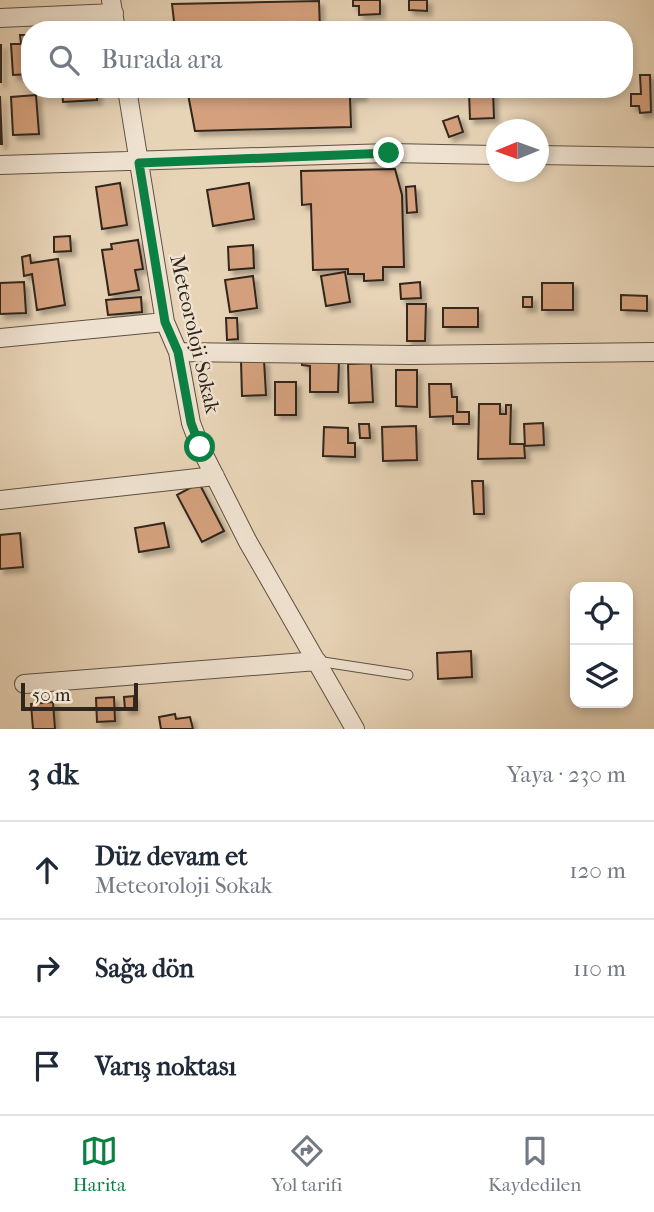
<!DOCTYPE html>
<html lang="tr">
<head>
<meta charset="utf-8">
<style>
	:root { --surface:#fff; --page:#f2f2f3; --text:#1f2937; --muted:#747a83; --line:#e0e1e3; --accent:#0b8043 }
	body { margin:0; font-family:"IM FELL French Canon",serif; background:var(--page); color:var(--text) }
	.controls { position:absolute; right:21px; bottom:21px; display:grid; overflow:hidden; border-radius:14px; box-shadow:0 4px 10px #0003 }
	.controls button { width:63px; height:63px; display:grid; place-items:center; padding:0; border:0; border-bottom:2px solid var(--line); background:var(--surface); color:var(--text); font:35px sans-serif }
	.compass { position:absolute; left:486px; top:119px; width:63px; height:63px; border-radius:50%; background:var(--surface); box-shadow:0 4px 10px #0003; rotate:269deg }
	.scale { position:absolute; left:21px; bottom:18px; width:117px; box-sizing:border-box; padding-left:7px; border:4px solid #31261b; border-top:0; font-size:19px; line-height:24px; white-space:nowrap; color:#31261b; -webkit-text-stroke:5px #efe2d0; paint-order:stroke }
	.stop { position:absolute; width:21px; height:21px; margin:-16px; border:5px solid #0b8043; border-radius:50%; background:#fff }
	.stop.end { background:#0b8043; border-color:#fff; box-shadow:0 2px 7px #0008 }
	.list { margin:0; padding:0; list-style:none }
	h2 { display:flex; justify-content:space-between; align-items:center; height:91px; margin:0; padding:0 28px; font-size:30px }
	h2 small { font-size:23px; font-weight:400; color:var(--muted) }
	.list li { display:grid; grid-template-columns:46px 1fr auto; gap:21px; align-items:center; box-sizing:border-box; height:98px; padding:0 28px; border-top:2px solid var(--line) }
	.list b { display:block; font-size:26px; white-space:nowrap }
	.list p { margin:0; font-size:23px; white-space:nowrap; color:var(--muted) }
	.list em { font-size:23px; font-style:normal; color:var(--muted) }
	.icon { flex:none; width:38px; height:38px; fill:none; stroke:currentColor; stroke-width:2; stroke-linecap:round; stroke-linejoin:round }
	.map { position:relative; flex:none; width:654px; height:729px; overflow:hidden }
	.search { position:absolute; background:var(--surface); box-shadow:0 4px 10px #0003; left:21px; right:21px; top:21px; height:77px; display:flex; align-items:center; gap:18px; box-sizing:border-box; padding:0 24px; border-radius:28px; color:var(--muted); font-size:26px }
	.sheet { height:385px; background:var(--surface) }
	nav { display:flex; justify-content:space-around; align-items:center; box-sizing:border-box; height:98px; border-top:2px solid var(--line); background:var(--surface); font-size:19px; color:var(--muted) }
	nav a { display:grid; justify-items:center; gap:4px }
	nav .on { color:var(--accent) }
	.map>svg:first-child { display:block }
</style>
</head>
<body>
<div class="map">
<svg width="654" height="729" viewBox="0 0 654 729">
	<defs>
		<filter id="shadow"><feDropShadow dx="4.5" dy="4.5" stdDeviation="2" flood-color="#0004"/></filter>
	</defs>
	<rect width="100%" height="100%" fill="#e7d3b6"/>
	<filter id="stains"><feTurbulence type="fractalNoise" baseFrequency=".00286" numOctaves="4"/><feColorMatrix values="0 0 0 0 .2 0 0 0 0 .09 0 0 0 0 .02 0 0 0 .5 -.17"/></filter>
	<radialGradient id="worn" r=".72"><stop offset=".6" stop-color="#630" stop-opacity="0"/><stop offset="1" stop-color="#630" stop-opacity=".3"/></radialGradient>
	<path fill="#d4a07d" stroke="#31261b" stroke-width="2" filter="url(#shadow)" d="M353,0H380V14L359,15V6H353Z
		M409,0H427V11L409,10Z
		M319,1L320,30H175L172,4Z
		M20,35H30V74L13,75L11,44H21Z
		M0,45H1V82H0Z
		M640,75H650L651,112L640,113L639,106H631V94H641Z
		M62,89H97V100L63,102Z
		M187,89H362V96L350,97L351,127L195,131Z
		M493,91L494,118L470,119L469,92Z
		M36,95L39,134L13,135L11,97Z
		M0,96L2,144H0Z
		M458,116L463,132L449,137L443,121Z
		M395,169L402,195L404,267H383V280L364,281V274H348V269L313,270L311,204L302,205L301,171Z
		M120,183L127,225L102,229L96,187Z
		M249,183L254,219L213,226L207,190Z
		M415,186L417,212L407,213L406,187Z
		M70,236L71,251L54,252V237Z
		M138,240L143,269L135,270L139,290L109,295L102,250L112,249L111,244Z
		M253,245L254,268L229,270L228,247Z
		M30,255L31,263L58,259L65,305L37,310L32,274L24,276L22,257Z
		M345,272L350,302L326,306L321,276Z
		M253,276L257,308L230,312L225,280Z
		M24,282L26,313L0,314V283Z
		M420,282L421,298L401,299L400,284Z
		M542,283H573V310H542Z
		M621,295L647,296V311L621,310Z
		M141,297L142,312L108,315L106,300Z
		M523,297H532V307H523Z
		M407,304H426L425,341H407Z
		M443,308H478V327H443Z
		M226,318H237L238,339L227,340Z
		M264,360L266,395L242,396L241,361Z
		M302,360H339L338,392H310V366L302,365Z
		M371,363L373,402L349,403L348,364Z
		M396,370H417V407L396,406Z
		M275,382H296V415H275Z
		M429,384H451L452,397H457V412H469V424H453V416L430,417Z
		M479,404H500V414H506V405H511L510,444H524L525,458L478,459Z
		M543,423L544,445L525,446L524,424Z
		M359,424H369L370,438H360Z
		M416,426L417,460L383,461L382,427Z
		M324,427L348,428V443H355V457L323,456Z
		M472,481H483L484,514H474Z
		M199,483L224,531L202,542L177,495Z
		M164,523L169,547L139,552L135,528Z
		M20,533L23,567L0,569V535Z
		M471,651L472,677L438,679L437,653Z
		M134,696V709L125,710L124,697Z
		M114,697L115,721L97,722L96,698Z
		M53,702L55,729H33L31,704Z
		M175,714L176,719L190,717L193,729H161L159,717Z"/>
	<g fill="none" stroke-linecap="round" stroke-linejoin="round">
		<g stroke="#5e5142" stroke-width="11">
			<path id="lane" d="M317,661L408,675"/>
		</g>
		<g stroke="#5e5142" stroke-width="20">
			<path id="street" d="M111,0L116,30
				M0,18L114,13
				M127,89L165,322L178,352L191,423L200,447L248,542L355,729
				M538,155L654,157
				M0,165L389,153L496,155
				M0,338L165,322
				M178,352L410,355L654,352
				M0,500L215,476
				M24,684L317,661"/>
		</g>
		<use href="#lane" stroke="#efe2d0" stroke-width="9"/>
		<use href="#street" stroke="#efe2d0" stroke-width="18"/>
	</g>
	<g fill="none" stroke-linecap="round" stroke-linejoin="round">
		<path stroke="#0b8043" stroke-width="9" d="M200,447L191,423L178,352L165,322L139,163L389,153"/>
	</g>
	<g text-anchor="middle" stroke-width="5" stroke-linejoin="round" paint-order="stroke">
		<g font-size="21" fill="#31261b" stroke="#efe2d0">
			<text transform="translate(195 334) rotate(77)" y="7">Meteoroloji Sokak</text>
		</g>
	</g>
	<rect width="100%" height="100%" filter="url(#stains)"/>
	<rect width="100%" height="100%" fill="url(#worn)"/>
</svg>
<div class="controls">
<button><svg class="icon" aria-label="locate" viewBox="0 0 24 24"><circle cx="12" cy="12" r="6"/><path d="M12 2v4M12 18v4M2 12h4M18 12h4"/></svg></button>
<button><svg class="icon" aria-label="layers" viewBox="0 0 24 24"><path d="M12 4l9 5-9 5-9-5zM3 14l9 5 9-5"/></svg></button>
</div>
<svg class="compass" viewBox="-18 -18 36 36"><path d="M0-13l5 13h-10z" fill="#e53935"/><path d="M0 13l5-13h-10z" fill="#747a83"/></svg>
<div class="scale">50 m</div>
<div class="stop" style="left:200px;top:447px"></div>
<div class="stop end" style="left:389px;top:153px"></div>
<div class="search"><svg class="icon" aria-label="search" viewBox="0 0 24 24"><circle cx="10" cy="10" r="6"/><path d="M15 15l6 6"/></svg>Burada ara</div>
</div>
<section class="sheet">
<h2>3 dk<small>Yaya · 230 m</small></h2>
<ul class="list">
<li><svg class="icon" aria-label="ahead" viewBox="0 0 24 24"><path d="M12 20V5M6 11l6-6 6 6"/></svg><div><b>Düz devam et</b><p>Meteoroloji Sokak</p></div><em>120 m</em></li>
<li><svg class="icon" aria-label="right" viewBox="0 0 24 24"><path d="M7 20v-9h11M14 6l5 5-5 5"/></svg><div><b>Sağa dön</b></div><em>110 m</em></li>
<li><svg class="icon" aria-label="arrive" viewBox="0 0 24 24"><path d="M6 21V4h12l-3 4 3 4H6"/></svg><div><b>Varış noktası</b></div></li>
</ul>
</section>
<nav>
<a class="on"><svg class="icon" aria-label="map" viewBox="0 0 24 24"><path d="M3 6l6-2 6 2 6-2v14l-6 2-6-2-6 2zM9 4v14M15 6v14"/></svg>Harita</a>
<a><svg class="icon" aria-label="directions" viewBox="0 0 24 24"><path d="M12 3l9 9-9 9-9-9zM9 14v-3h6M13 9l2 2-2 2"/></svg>Yol tarifi</a>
<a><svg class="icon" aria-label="saved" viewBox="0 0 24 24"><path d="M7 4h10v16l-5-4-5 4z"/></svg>Kaydedilen</a>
</nav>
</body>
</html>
